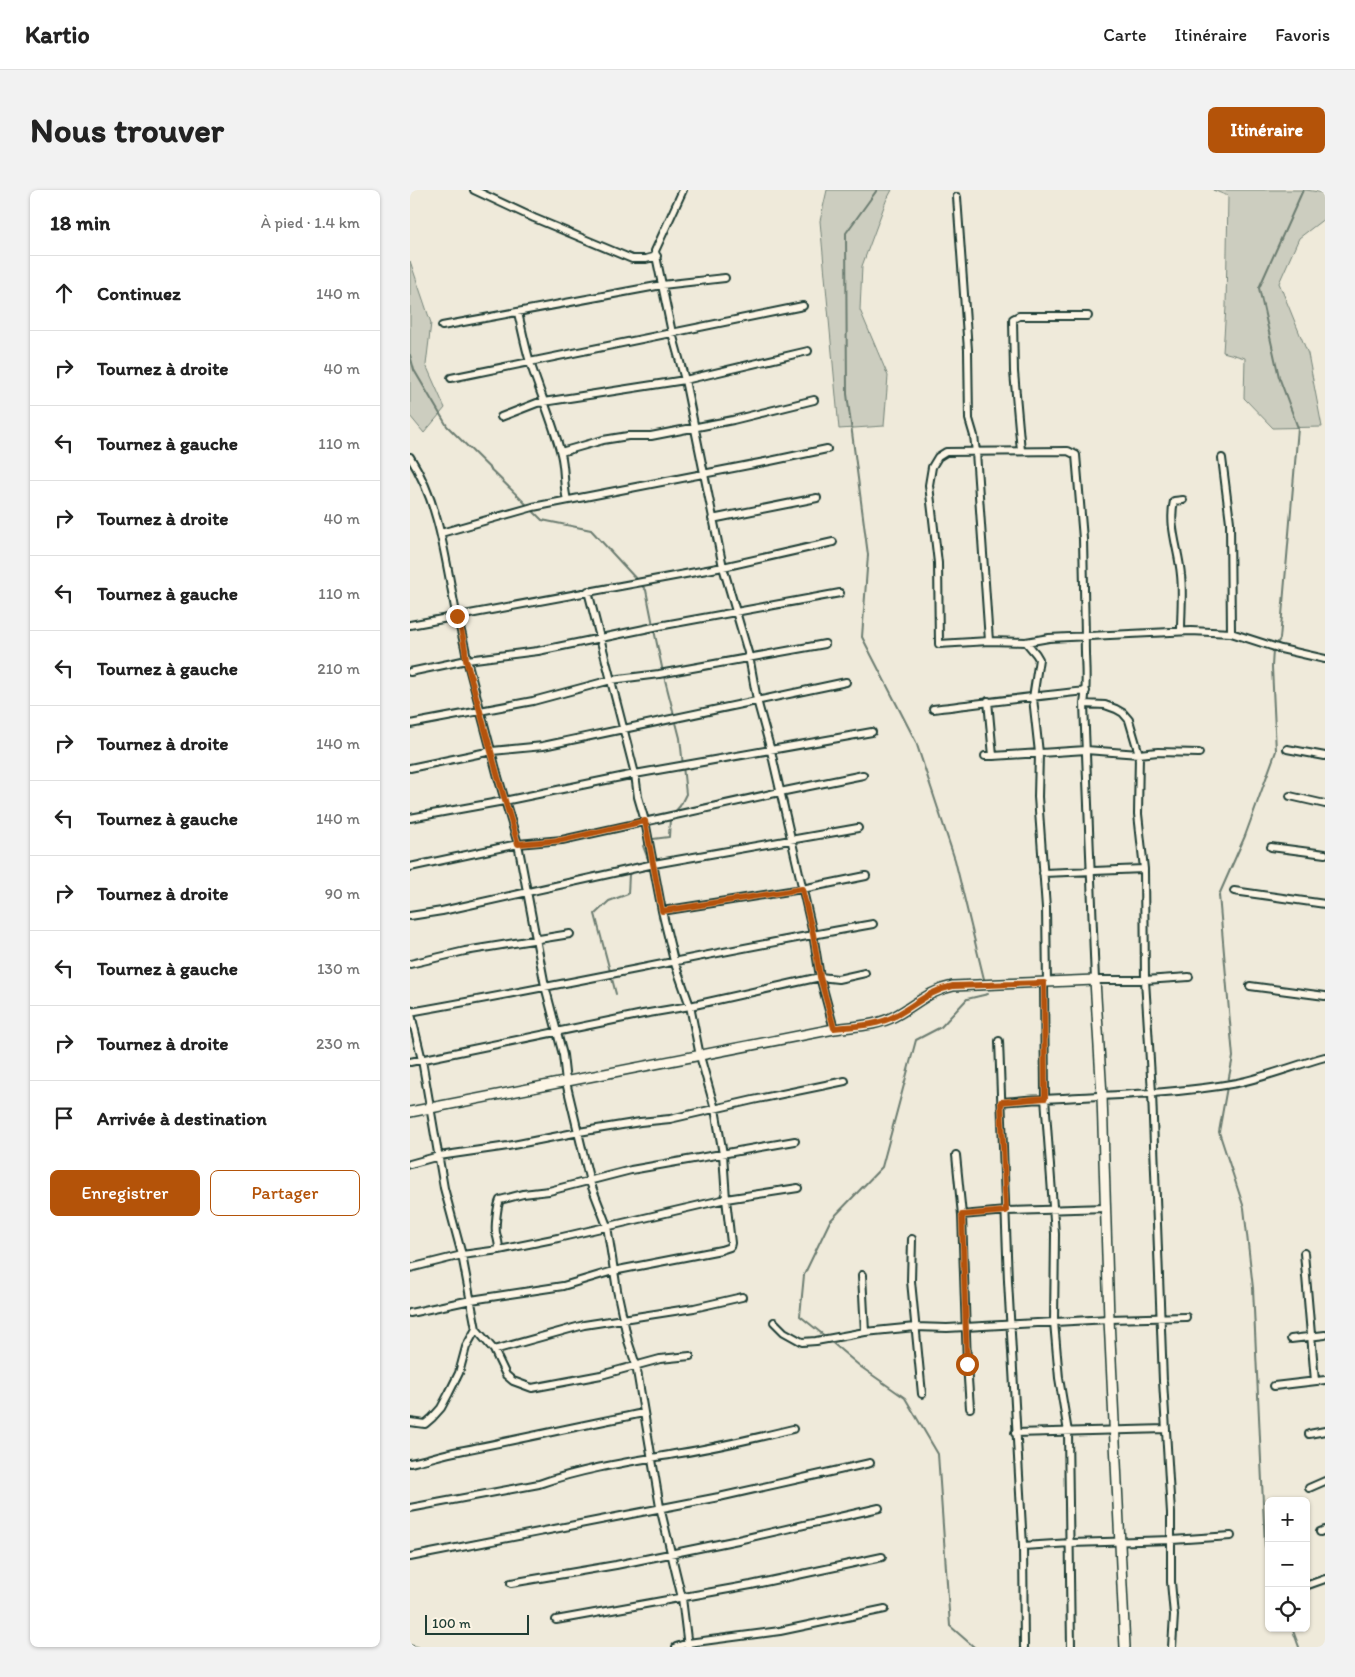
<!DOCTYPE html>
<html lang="fr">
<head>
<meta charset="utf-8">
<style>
	:root { --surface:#fff; --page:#f2f2f2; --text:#222; --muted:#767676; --line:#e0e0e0; --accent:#b45309 }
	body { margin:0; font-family:Itim,sans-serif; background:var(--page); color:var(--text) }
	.controls { position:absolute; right:15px; bottom:15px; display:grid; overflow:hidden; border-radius:8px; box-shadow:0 1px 4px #0004 }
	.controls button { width:45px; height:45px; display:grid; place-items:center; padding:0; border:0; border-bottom:1px solid var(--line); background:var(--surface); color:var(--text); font:25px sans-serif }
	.scale { position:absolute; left:15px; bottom:12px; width:104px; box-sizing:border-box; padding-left:5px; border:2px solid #1f3d34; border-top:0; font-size:14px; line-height:18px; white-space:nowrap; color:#1f3d34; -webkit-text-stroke:4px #fcf5e5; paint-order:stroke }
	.stop { position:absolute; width:15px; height:15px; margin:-11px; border:4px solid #b45309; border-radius:50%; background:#fff }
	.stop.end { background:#b45309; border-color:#fff; box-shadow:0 1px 5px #0008 }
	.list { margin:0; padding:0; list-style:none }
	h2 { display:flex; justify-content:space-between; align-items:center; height:65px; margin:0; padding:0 20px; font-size:21px }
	h2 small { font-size:16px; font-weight:400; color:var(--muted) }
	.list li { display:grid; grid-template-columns:32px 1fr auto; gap:15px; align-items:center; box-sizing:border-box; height:75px; padding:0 20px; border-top:1px solid var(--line) }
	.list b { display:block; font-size:19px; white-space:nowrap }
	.list em { font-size:16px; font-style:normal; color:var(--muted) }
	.actions { display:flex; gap:10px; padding:15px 20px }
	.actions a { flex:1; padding:11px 0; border:1px solid var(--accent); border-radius:8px; text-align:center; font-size:18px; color:var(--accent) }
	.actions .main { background:var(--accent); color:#fff }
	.icon { flex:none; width:28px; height:28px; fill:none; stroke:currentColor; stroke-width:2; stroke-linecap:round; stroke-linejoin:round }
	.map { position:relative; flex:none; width:915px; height:1457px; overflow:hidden; border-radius:8px }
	header { display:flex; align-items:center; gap:30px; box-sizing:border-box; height:70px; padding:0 25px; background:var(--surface); border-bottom:1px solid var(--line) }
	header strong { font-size:24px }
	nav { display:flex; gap:28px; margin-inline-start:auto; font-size:18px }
	.intro { display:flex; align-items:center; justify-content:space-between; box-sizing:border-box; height:120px; padding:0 30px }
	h1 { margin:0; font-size:35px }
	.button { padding:12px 22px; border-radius:8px; background:var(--accent); color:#fff; font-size:18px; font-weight:700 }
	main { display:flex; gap:30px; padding:0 30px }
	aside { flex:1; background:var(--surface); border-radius:8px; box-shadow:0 1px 4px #0004 }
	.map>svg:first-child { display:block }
</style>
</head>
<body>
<header>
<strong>Kartio</strong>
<nav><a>Carte</a><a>Itinéraire</a><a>Favoris</a></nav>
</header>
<div class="intro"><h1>Nous trouver</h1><a class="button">Itinéraire</a></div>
<main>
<aside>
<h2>18 min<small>À pied · 1.4 km</small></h2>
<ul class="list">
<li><svg class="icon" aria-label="ahead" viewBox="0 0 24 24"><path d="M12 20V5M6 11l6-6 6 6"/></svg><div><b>Continuez</b></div><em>140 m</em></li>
<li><svg class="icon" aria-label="right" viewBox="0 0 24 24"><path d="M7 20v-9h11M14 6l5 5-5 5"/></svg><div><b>Tournez à droite</b></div><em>40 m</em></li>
<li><svg class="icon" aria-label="left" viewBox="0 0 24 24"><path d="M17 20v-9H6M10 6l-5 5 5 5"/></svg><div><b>Tournez à gauche</b></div><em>110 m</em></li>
<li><svg class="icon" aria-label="right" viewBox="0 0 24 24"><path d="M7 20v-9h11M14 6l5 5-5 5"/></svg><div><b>Tournez à droite</b></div><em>40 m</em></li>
<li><svg class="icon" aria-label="left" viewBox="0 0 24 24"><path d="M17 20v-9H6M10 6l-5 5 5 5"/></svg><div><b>Tournez à gauche</b></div><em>110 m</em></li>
<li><svg class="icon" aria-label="left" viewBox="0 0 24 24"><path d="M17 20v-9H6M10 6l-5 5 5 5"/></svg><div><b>Tournez à gauche</b></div><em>210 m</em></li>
<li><svg class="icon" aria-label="right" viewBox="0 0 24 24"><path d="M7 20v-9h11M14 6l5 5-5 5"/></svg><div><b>Tournez à droite</b></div><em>140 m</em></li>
<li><svg class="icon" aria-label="left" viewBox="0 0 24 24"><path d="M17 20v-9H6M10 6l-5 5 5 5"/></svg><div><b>Tournez à gauche</b></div><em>140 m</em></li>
<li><svg class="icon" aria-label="right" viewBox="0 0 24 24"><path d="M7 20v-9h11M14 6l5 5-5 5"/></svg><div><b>Tournez à droite</b></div><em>90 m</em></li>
<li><svg class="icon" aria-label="left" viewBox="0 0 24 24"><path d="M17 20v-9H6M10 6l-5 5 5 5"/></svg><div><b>Tournez à gauche</b></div><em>130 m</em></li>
<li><svg class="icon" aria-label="right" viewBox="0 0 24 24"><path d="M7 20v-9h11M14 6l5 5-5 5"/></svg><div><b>Tournez à droite</b></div><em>230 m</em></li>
<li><svg class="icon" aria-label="arrive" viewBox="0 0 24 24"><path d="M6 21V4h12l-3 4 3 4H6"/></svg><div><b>Arrivée à destination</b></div></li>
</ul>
<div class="actions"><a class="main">Enregistrer</a><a>Partager</a></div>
</aside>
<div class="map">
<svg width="915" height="1457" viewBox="0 0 915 1457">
	<rect width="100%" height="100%" fill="#efeada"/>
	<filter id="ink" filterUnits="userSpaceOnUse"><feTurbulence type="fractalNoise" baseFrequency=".02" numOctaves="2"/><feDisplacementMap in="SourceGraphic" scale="10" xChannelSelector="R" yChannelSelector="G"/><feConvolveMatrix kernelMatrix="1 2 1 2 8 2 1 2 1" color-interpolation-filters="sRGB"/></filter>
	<g filter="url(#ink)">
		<path fill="#cccdbf" stroke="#76857a" d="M417,0H482L476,11L452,76L450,120L478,186L474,236L429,239L410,31Z
			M803,0H896L915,3V28L889,48L869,93L898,164L912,237L863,238L834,208L835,168L813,162L816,117L818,6Z
			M0,71L21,133L16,175L35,218L14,243L0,226Z"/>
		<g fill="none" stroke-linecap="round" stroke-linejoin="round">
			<path stroke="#6c7d71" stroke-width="2" d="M467,0L436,43L437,204L458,365L452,447L506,552L545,670L574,789
				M0,165L4,180L37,236L132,330L181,340L228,391
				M231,395L236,400L243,435
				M244,440L253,482
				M866,455L870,449L888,238L869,187L849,98L893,0
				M254,486L270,548L276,604L270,616L264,623
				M238,673L239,672L233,656L243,649L259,647L260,628
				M206,804L185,724L199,711L218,704L219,684L223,682
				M818,892L823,867L809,705L835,646L866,561L862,477L863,459
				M817,897L809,942L834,1018L843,1098L855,1356L859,1366
				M416,1147L390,1126L394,1085L420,1031L472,977L506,850L531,837L557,809L578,804
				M419,1150L451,1177L495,1208L528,1264L540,1436L564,1457
				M882,1438L889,1457
				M0,1455L7,1457"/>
			<g stroke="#1f3d34" stroke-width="10">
				<path id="street" d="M64,0L124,28L222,69H236L247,66
					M273,0L245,61L262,143L275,190L313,377L339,466L347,510L361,561L403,744L410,787L424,839
					M547,7L558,160L559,229L564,246L566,262L579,451
					M108,123C112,139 115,156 120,172C130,203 143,232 151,264C155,279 153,295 157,310
					M32,136L252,95L315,88
					M41,188L393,116
					M91,227L127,213L275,190L398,161
					M611,261L604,182L603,129L609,126H678
					M151,262L193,250L218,246H241L323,230L404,210
					M0,267C29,313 35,366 45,418C49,436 55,452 57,470L88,587L108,654L135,796L153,865L156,892L180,992L197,1036L207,1100L218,1151L226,1175L250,1317L272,1408L278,1457
					M812,268L820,332L821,443
					M302,329L407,308
					M31,343L123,317L360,271L417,259
					M0,435L313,377L423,352
					M771,441C771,422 773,403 771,385C769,360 758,336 764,311L773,310
					M616,452L626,464L629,469L623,508L629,563L628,607L636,718L637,793
					M0,482L57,470L128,461L249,436L430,403
					M674,514L695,515L706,519L713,523L719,530L729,564L728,624L734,679L735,790L742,903L753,1191L761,1323V1392L764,1425L762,1457
					M523,519C574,513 625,506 676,501
					M0,534L123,511L201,490L249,484L415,454
					M877,559L915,566
					M575,566H583L578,511
					M583,566L676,560L729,564L748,562L789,563
					M0,578L82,561L133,556L436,492
					M880,606L915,614
					M0,628L94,611L225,584L462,542
					M861,657L915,664
					M0,677L108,654L152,650L370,602L453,585
					M633,683L734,679
					M824,701L915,714
					M252,721L392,699L456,686
					M0,726L32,721L244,674L448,638
					M0,774L55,761L160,744
					M779,787L735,790H685L674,514C678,491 674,469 675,446L673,349L666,265L658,261L536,262L528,267L522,277L519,295L528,373L529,454L579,451L616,452L639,448L781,441L821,443L871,459L915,469
					M634,793L635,908L645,1044L644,1132L649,1188L658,1242L661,1457
					M840,796L915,806
					M0,820L12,870L34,998L52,1065L66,1139L56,1157L49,1183L39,1203L31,1218L22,1228L15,1234L0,1232
					M0,822C155,795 309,761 463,734
					M589,851L598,1091L613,1356L614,1457
					M0,872L233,824L280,816L410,787L428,789L455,783
					M591,912C670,905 749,907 827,893C856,887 886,875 915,867
					M546,965L552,1025L557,1174L560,1218
					M0,974L29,966L98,956L169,942L230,932L260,929L343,910L435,891
					M552,1025L596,1021L696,1018
					M502,1049L501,1091L512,1204
					M89,1060C89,1053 88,1050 86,1043C85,1037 87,1016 90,1010L113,1004L139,1001L221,980L385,951
					M894,1063L905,1191
					M0,1078L52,1065L89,1060L148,1048L316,1009L388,998
					M452,1085L455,1142
					M0,1123L61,1110L153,1096L203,1081L311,1060L320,1057L321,1053L316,1009L313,964L305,919L290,866L280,816L264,771L252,721L235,631L228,607L225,584L178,401
					M364,1132L374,1142L392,1152L406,1151L455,1142L505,1137L537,1138L699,1129L776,1127
					M66,1139L84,1160L96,1185L103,1191L122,1198L191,1185L250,1169L280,1166
					M881,1149L915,1145
					M84,1160L174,1135L284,1118L332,1107
					M864,1196L915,1190
					M605,1243L756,1239
					M899,1244L915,1241
					M0,1273C16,1270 32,1264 49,1261C111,1249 172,1235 234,1223
					M899,1298L915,1291
					M0,1318L129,1294C174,1278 224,1271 271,1263C309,1257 346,1248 383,1239
					M910,1342L915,1340
					M613,1356L661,1353L762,1350L821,1346
					M0,1367L309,1307L460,1273
					M101,1393L206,1375L328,1350L469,1318
					M898,1395L915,1389
					M146,1430L341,1395L472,1367
					M266,1457L278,1453L370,1441L475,1419"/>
			</g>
			<g stroke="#1f3d34" stroke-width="12">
				<path id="secondary" d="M0,922L424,839C444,836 467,836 485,826C506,815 518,801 543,796L685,790L692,906L699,1129L715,1457"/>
			</g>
			<use href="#street" stroke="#fcf5e5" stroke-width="6"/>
			<use href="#secondary" stroke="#fcf5e5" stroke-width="9"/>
		</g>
	</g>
	<g fill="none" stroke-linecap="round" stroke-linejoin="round" filter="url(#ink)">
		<path stroke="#b45309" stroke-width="6" d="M47,426C52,441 55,455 56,470L88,587L108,654L152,650L235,631L252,721L392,699L403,744L410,787L424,838C444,836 467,836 485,826C506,815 518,801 543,796L634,793L635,908L591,912L596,1021L552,1025L557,1174"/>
	</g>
</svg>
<div class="controls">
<button>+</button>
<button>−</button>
<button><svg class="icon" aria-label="locate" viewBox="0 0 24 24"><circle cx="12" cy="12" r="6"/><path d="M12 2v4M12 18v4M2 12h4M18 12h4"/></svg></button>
</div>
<div class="scale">100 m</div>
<div class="stop" style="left:557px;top:1174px"></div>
<div class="stop end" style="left:47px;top:426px"></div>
</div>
</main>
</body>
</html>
